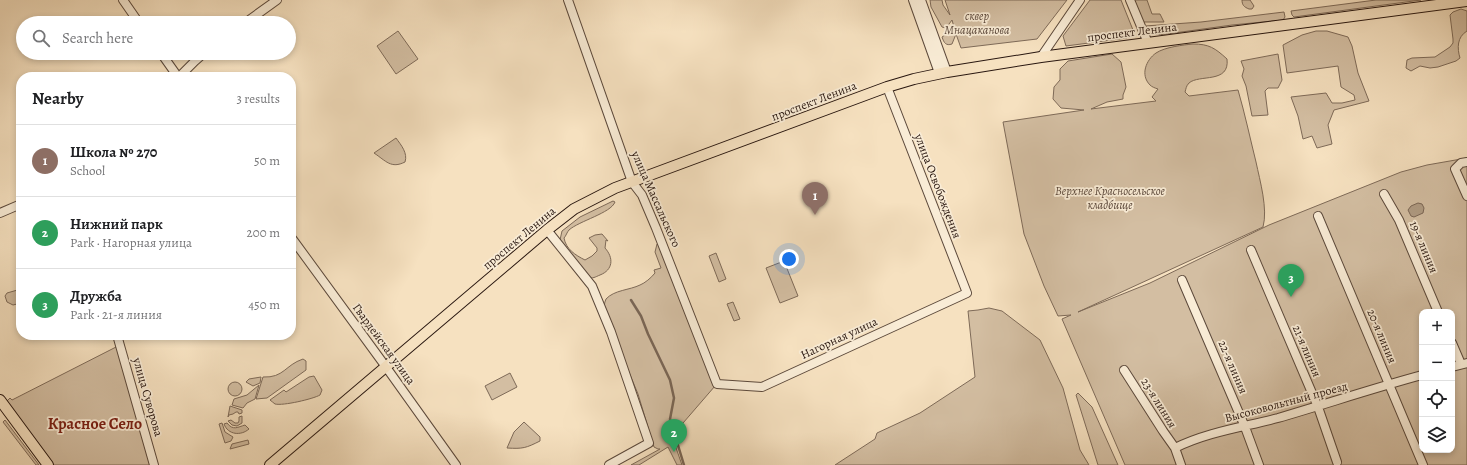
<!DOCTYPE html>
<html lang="en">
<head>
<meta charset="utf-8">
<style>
	:root { --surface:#fff; --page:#f2f2f2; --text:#202124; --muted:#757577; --line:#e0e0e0; --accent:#8f2418 }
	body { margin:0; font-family:Alegreya,serif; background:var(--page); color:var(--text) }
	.controls { position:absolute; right:12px; bottom:12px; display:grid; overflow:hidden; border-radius:8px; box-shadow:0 2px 6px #0003 }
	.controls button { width:36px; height:36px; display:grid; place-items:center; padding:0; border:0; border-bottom:1px solid var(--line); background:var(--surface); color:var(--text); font:20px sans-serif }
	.you { position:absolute; left:789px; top:259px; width:14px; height:14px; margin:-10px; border:3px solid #fff; border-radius:50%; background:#1a73e8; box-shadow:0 0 0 6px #1a73e833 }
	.badge { display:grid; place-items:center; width:26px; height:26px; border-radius:50%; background:var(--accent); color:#fff; font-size:13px; font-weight:700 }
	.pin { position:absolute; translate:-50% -33px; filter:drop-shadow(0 1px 2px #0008) }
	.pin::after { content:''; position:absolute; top:21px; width:14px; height:12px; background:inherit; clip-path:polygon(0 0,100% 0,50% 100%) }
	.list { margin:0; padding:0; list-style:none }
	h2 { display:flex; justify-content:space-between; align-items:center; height:52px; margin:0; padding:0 16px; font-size:17px }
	h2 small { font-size:13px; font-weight:400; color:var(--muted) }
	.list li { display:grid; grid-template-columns:26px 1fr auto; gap:12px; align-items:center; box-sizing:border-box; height:72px; padding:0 16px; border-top:1px solid var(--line) }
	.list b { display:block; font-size:15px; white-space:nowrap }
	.list p { margin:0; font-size:13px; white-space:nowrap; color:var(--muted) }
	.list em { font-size:13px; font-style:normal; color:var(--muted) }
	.icon { flex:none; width:22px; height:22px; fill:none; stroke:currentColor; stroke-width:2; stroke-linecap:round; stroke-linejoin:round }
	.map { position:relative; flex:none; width:1467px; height:465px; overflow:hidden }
	.search { position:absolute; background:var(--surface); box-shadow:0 2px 6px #0003; left:16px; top:16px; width:280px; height:44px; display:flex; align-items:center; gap:10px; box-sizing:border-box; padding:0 14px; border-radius:22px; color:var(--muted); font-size:15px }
	.panel { position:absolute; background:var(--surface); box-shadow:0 2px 6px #0003; left:16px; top:72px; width:280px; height:268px; border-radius:16px }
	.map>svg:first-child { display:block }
</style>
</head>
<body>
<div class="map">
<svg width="1467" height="465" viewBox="0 0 1467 465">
	<rect width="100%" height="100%" fill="#f6e1c0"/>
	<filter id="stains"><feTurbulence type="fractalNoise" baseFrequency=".005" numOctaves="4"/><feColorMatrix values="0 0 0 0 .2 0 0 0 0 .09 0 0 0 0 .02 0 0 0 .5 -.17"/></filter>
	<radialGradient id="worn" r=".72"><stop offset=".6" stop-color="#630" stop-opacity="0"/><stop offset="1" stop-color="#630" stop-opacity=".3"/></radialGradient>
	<path fill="#d3bea2" stroke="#7e6a58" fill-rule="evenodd" d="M930,0H942L943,5L950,15L945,0H1067L1037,39L961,48L956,34L952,44C946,46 944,43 942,37L948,33V30L952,28L956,34L952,20L946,28L942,27L931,7Z
		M1090,0H1121L1133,30L1127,38L1066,46L1063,36Z
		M1134,0H1147L1152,14H1160L1164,22H1143Z
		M1242,0H1250L1254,6L1252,9H1249C1244,7 1242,5 1242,0Z
		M1376,0H1421L1294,17L1292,15L1291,11Z
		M1461,9L1467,11V31C1457,37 1457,48 1460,58L1456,61L1438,67L1430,68L1420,66L1411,71L1406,68L1407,60L1412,58L1435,57L1450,47L1453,43V39L1450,15L1453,12Z
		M1284,12L1285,17L1283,20L1232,25L1167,34C1157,35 1151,35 1145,26L1201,22Z
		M398,31L418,59L396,74L377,46Z
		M1316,31H1327L1348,37L1352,46L1358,73L1369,101L1334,110L1328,125L1332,144L1317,148L1312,136L1303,139L1298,116L1291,97L1326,93L1332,103H1342L1355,100L1354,95L1341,87L1338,66L1287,73L1283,45L1302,35Z
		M1193,44C1209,44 1215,48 1227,59C1230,84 1199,74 1189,83C1186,86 1186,89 1185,92L1189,96L1238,90C1245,114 1250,138 1256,162C1260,181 1268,209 1263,227L1078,312L1150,283L1269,225L1401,172L1427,165L1467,158V465H1125L1062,319L1071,315L1058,316L1044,286L1024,234L1003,122L1084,110L1061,108L1053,99L1054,87L1060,80V69L1068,61L1112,54L1121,62L1126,87L1123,95V99L1107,102L1091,109L1156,101L1152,97L1158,89C1155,88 1152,87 1150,85C1140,75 1146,60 1156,53C1165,47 1183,45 1193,44ZM1422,312H1452V450H1422Z
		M1278,54L1282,80L1278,88H1268L1265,91L1268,115L1252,116L1246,86L1242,76L1244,69L1241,61Z
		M396,138C401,145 408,153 405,162C391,169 386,161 374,153Z
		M613,201L615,202C611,213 579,221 569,230C567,232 566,236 564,238C566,249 575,255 585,260L592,256L597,251V248L589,238L595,235L602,234L608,241L606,240L605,248C614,258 613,270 600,275C595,277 593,279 588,277L560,240L562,231L580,217Z
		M657,244L660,246L715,386L677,430L674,442L682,465H677L668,447L639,465H631L660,449H658L654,447L638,394L604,312C604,308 604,303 606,299C614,290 630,290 640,285C645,283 651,278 655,273L654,270L661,268L655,252Z
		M716,253L726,279L719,282L709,256Z
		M784,261L798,296L780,303L766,268Z
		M21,289V303L13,305L7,302L5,296L7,293Z
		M733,302L740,319L734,321L727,304Z
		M989,308L1002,311L1040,340L1063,388L1080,450L1089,465H835L875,439L877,433L920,413L975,377L968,311L978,310Z
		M118,346L151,465H53L9,407L7,401L10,398L12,400Z
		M303,359L306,361V370L267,398L256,399L263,377C284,378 285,365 303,359Z
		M510,373L517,387L492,400L485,386Z
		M314,376L322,390L320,395C313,399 283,406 275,404C273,403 272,401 270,400L284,390L286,392L309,377Z
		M261,377L260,383L253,386L246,382L249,379Z
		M228 389a7 7 0 1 1 14 0a7 7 0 1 1-14 0Z
		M259,385L255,399L247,403L243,408L232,405L234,399L247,395Z
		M1078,393L1092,407L1118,465H1098L1076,395Z
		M230,406L242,410V413L239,414L238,412H236L233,414L229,415L228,417Z
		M242,416V423L237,426L232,425L228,421L231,420L235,423H238L239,421V417Z
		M5,420L39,465H36L3,422Z
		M524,422L540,437V441C526,448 523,449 507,448L514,432Z
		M222,423L225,432L233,437L231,441L225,443L219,424Z
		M227,423C233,431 238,427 245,425L249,429C241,436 228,435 224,424Z
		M248,440L249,444L230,449L232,444Z"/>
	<path fill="#b09c84" stroke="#7a6655" d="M1418,203L1422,204L1424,208L1423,213L1414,217L1411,216L1408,210L1411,206Z"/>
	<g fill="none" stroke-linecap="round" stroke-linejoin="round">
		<path stroke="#7a6655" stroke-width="2.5" d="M631,300L641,316L648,334L670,380L674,398L670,419L684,465"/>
		<g stroke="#5c493b" stroke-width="10">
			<path id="minor" d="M123,0L139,23
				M568,0L632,182L642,195L656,228L717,384L762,387L967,293L887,87
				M913,0L939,73
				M921,0L947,72
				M1130,0L1148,43
				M245,23L277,0
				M161,53L178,77
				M1041,57L1080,0
				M179,77L195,61L204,53
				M1467,162L1461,163L1455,169L1467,196
				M1384,194L1399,220L1438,312
				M0,213L21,204
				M1318,216L1423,465
				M547,230L592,286L611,332L649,443L609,465
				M291,237L386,367L456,465
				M1251,250L1318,407L1337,462
				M1182,280L1245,427L1259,465
				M117,335L154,465
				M1452,343L1461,364
				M1452,367L1467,363
				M1124,370L1163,431L1175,448L1181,465
				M1175,448C1207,432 1244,427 1278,418C1326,404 1374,388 1422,375"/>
		</g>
		<g stroke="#28160f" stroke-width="12">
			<path id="major" d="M0,400L48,465
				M270,465L547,230L574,209L615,188L887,87L914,79L947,72L1041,57L1467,1"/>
		</g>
		<use href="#minor" stroke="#f9ecd6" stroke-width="8"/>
		<use href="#major" stroke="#f6e1c0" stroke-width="10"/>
	</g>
	<g text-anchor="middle" stroke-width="3.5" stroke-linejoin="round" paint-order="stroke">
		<g font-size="12" font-style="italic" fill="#5b483b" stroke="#f9ecd6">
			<text x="977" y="20">сквер<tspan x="977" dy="14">Мнацаканова</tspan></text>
			<text x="1110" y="195">Верхнее Красносельское<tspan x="1110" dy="14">кладбище</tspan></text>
		</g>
		<g font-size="12" fill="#28160f" stroke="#f9ecd6">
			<text transform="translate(1132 32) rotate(-7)" y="4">проспект Ленина</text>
			<text transform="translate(814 101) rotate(-21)" y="4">проспект Ленина</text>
			<text transform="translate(938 186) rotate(69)" y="4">улица Освобождения</text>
			<text transform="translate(656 199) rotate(66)" y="4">улица Массальского</text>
			<text transform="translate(519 238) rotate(-40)" y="4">проспект Ленина</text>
			<text transform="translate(1424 247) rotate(67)" y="4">19-я линия</text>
			<text transform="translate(1382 336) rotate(67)" y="4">20-я линия</text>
			<text transform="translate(839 338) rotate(-25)" y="4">Нагорная улица</text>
			<text transform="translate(384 344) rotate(54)" y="4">Гвардейская улица</text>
			<text transform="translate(1307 351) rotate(67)" y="4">21-я линия</text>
			<text transform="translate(1233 367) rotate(67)" y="4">22-я линия</text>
			<text transform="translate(148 397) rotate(74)" y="4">улица Суворова</text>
			<text transform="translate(1286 402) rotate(-15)" y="4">Высоковольтный проезд</text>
			<text transform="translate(1159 403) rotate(58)" y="4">23-я линия</text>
		</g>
		<g font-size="16" font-weight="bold" fill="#7a1f14" stroke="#f9ecd6">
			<text x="95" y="429">Красное Село</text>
		</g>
	</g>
	<rect width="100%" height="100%" filter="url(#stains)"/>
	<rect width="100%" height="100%" fill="url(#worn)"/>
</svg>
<div class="controls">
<button>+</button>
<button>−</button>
<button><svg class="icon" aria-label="locate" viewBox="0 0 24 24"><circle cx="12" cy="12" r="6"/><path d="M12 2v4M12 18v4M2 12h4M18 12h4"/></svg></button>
<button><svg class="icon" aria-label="layers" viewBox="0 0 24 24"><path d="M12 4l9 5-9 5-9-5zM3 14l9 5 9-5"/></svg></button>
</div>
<div class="you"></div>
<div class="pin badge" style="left:815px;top:215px;background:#8d6e63">1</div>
<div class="pin badge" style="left:674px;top:452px;background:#2e9e5b">2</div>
<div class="pin badge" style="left:1291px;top:297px;background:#2e9e5b">3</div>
<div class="search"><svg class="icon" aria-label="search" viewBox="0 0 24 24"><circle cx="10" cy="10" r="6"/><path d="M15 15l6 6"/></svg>Search here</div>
<section class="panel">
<h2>Nearby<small>3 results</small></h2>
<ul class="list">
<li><span class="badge" style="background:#8d6e63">1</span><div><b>Школа № 270</b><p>School</p></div><em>50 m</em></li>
<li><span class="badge" style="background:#2e9e5b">2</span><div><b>Нижний парк</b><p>Park · Нагорная улица</p></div><em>200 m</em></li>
<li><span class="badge" style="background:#2e9e5b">3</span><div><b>Дружба</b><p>Park · 21-я линия</p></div><em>450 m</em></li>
</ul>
</section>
</div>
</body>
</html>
